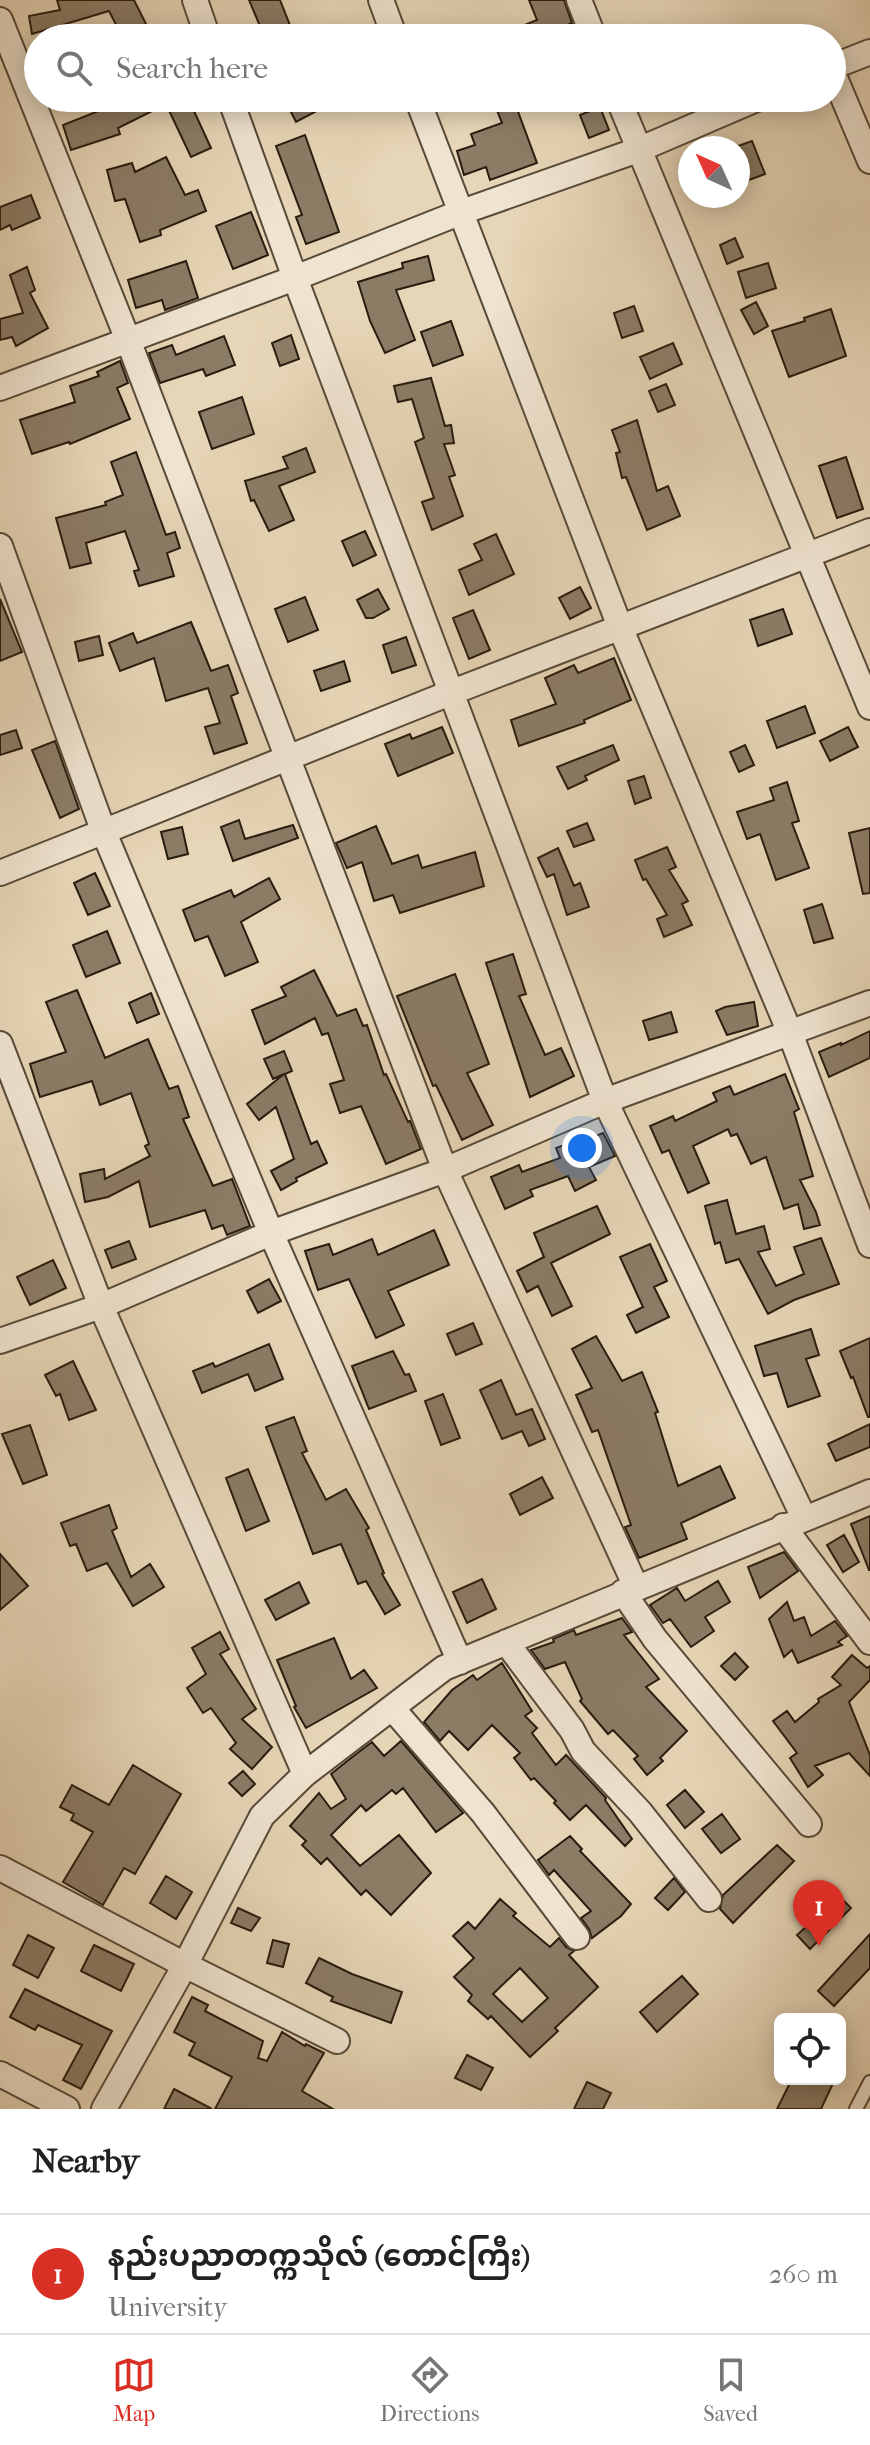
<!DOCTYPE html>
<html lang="en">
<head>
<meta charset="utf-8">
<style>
	:root { --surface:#fff; --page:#f2f2f2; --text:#222; --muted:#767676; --line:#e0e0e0; --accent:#d93025 }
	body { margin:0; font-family:"IM FELL French Canon","Noto Sans Myanmar",serif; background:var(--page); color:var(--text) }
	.controls { position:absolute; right:24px; bottom:24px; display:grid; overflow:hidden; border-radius:12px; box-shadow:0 4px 20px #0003 }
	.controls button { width:72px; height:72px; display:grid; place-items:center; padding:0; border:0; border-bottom:2px solid var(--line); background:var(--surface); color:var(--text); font:40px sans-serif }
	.compass { position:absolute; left:678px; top:136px; width:72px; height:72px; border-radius:50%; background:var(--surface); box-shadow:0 4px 20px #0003; rotate:315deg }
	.you { position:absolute; left:582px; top:1148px; width:28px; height:28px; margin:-20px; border:6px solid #fff; border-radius:50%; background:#1a73e8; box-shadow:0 0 0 12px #1a73e833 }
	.badge { display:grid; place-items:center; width:52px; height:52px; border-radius:50%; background:var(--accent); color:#fff; font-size:26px; font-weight:700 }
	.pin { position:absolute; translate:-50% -66px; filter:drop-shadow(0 2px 4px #0008) }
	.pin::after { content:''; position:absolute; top:42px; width:28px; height:24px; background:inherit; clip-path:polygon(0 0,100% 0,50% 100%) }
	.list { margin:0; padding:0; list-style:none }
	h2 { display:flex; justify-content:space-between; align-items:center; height:104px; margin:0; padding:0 32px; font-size:34px }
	h2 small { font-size:26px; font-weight:400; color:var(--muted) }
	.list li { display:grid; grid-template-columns:52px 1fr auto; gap:24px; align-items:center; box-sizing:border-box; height:120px; padding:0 32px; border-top:2px solid var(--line) }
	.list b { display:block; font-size:30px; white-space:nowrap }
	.list p { margin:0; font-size:26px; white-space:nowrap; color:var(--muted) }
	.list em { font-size:26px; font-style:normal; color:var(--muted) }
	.icon { flex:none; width:44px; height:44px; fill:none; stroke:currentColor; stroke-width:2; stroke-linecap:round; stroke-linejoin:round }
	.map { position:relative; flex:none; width:870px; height:2109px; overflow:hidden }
	.search { position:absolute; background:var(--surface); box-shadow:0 4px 20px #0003; left:24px; right:24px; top:24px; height:88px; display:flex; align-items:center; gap:20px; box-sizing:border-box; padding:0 28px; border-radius:44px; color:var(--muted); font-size:30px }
	.sheet { height:224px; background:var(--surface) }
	nav { display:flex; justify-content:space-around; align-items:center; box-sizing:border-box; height:112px; border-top:2px solid var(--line); background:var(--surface); font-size:22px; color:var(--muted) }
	nav a { display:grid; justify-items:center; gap:4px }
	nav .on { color:var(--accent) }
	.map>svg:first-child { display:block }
</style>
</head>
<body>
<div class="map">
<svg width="870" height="2109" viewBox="0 0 870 2109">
	<rect width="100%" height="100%" fill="#e6d5b6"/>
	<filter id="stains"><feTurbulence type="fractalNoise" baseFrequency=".0025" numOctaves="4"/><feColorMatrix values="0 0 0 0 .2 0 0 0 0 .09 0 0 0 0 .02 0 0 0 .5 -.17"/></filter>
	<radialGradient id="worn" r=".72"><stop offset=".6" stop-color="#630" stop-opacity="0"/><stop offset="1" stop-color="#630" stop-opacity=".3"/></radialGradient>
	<path fill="#8b7c66" stroke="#281c0f" stroke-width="2" fill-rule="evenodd" d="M57,0H134L153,38H123L109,11L32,34L29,16L60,10Z
		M249,0H280L295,38H265Z
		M529,0H564L572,23L535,38H507L505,33L537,20Z
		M131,98H188L211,148L191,157L166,104L118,128L120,134L71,150L63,125Z
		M284,98H341L296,122Z
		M492,98H513L537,163L490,180L486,167L464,175L457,151L475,145L471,134L502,123Z
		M600,107L609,130L589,138L580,115Z
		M305,135L339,232L306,244L296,217L302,215L276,146Z
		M752,141L765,174L738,184V146Z
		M166,157L185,195L198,190L206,211L160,230L161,235L140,242L125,199L115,201L107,170L132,163L135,172Z
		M31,195L40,218L12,230L10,225L0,230V207Z
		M251,212L268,255L233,269L216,226Z
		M735,238L743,257L727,264L720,245Z
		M428,256L434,280L396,290L415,340L385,353L370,321L358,282L403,268L402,263Z
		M186,261L198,298L165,310L162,300L136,308L128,280Z
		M768,263L776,288L746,298L738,272Z
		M27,267L35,290L30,293L48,328L16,346L12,337L0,340V319L23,313L10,275Z
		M756,302L768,326L754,334L741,310Z
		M634,306L643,331L622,338L614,313Z
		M831,309L846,356L789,377L772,331L805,321L804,318Z
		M451,321L463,355L433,366L421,332Z
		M291,335L299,359L280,366L272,343Z
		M224,336L235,365L206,376L203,369L160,383L149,353L172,345L176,355Z
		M673,343L682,364L650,379L640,357Z
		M120,361L128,383L117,388L130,419L70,444L69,442L32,454L20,420L75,402L70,386L99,376L97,372Z
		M431,378L445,426L451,425L454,443L444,444L455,475L449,477L463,516L432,530L422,502L434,498L415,442L424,438L412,399L398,402L394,386Z
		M666,384L675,405L658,412L649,391Z
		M242,397L254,434L212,449L199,412Z
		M637,420L657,491L668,486L680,516L647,530L626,477L622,478L616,453L620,452L612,430Z
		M306,448L315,472L279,486L294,520L269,531L254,500L251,501L245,481L288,468L283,457Z
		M136,452L166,535L175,532L180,548L167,553L174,576L139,586L134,571L139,570L125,531L86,543L91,563L70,568L56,518L106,505L105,502L123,495L111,462Z
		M846,457L863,509L837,518L819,466Z
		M365,531L376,555L353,566L342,541Z
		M496,534L514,574L469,595L459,570L482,560L474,544Z
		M580,587L591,608L570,619L559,598Z
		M378,589L389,609L373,618H366L357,600Z
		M305,597L318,630L288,642L275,609Z
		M0,599L22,652L0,661Z
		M783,609L792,634L758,646L750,620Z
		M473,610L490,650L469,659L453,618Z
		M191,622L211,671L228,665L238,693L231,696L247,743L214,754L205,727L220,723L208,688L166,701L154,658L120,671L109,643L133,633L137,643Z
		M99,636L103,655L79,661L75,642Z
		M406,637L416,665L392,673L383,645Z
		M614,658L631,700L584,720L585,723L519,746L511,720L556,704L545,678L574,665L578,673Z
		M344,661L350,681L321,691L314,671Z
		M805,706L815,733L777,748L767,721Z
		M442,727L453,753L398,776L385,744L410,734L412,739Z
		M848,727L858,747L830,761L820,741Z
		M16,730L22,748L0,755V735Z
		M55,741L79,809L60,818L32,750Z
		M613,745L619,760L585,776L587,780L568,789L557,767Z
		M745,745L754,765L739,772L730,752Z
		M644,776L651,798L635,804L628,781Z
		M787,782L799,821L792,823L809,868L776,880L760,834L747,839L737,812L774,800L770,788Z
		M239,820L245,839L293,825L298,838L233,861L221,827Z
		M587,823L594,840L574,847L567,831Z
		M376,826L392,864L418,855L422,868L475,852L484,886L400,913L393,895L374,901L362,862L347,868L336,843Z
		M182,827L188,854L168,859L161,832Z
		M870,828V893L863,894L849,833Z
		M667,847L676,867L669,870L688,901L682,904L692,925L664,937L657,919L667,915L646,879L643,880L635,860Z
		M558,848L574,886L580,883L589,907L567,915L554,874L547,877L538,858Z
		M95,873L110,906L88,915L74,883Z
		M269,878L280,899L241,922L258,962L225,976L208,936L195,941L183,910L231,890L234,897Z
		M822,904L833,938L814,943L804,910Z
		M107,931L120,963L86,977L73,945Z
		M513,954L526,994L519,996L545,1055L561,1048L574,1076L530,1097L486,963Z
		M314,970L337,1016L356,1009L363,1026L367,1025L384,1075L386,1074L408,1122L410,1121L421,1149L386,1164L361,1106L340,1113L330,1084L344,1080L328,1033L322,1035L315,1018L265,1044L252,1010L286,996L281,987Z
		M455,974L489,1064L467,1073L493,1125L462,1140L436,1085L433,1086L397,996Z
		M77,990L105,1058L148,1039L169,1089L178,1086L189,1117L183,1119L213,1186L232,1179L250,1226L227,1235L223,1225L212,1229L205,1210L150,1227L139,1181L108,1197L85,1202L80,1174L104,1169L105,1179L150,1156L145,1146L149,1144L131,1093L100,1105L92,1081L40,1097L30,1064L66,1052L46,1002Z
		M151,993L159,1014L137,1023L129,1003Z
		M754,1002L758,1026L727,1035L716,1011L725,1007Z
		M671,1012L677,1032L649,1040L643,1021Z
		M870,1031V1058L829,1077L819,1052L841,1043V1045Z
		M284,1051L292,1071L285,1074L311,1144L317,1141L327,1163L296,1178L297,1181L281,1190L271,1171L294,1159L276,1107L259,1120L247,1104L284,1074L273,1079L264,1059Z
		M785,1074L799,1109L794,1112L813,1176L800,1180L816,1212L820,1225L804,1229L798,1204L784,1209L766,1157L751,1164L737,1134L731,1136L728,1129L693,1146L709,1183L688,1193L669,1150L662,1153L650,1126L673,1116L675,1121L717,1101L713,1093L730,1086L734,1095Z
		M603,1133L615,1156L589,1167L596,1180L575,1191L568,1176L530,1190L533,1196L505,1209L491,1177L519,1165L522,1172L560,1158L556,1148L577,1140L578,1143Z
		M727,1200L736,1234L764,1226L770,1249L758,1252L776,1286L804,1274L794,1247L821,1238L839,1284L794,1300L768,1314L739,1259L726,1263L720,1242L715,1244L705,1206Z
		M597,1206L610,1234L551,1263L572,1306L552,1316L538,1286L527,1292L517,1271L544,1257L534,1233Z
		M434,1230L449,1265L388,1291L404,1325L376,1338L349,1279L318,1290L305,1251L329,1244L333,1255L372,1239L378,1255Z
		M129,1241L136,1259L112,1268L105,1250Z
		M650,1244L667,1281L654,1287L669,1317L636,1333L627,1315L643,1307L620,1257Z
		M53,1260L66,1288L30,1305L17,1277Z
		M269,1279L281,1301L258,1313L247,1291Z
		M473,1323L482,1344L456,1355L447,1334Z
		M811,1329L819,1355L806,1359L820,1396L788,1407L777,1373L764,1376L755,1346Z
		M596,1336L622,1381L642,1372L658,1412L655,1413L678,1486L720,1466L735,1498L681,1523L687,1539L639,1558L625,1527L631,1525L598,1430L592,1432L576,1395L592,1388L572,1349Z
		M870,1338V1417H868L853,1377L851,1378L840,1351Z
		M269,1344L283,1379L255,1391L248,1374L202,1393L193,1371L213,1363L215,1367Z
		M393,1351L405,1375L409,1374L416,1391L369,1409L352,1366Z
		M73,1361L96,1410L69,1420L60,1394L56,1396L45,1375Z
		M501,1380L516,1415L532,1409L545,1439L529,1446L522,1431L502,1439L480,1390Z
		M443,1394L460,1438L441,1445L425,1401Z
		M294,1417L307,1451L302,1453L326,1500L346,1489L369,1528L366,1530L384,1573L382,1574L400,1605L385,1614L366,1581L358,1584L341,1544L313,1554L266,1427Z
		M870,1424V1447L836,1461L828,1444Z
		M30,1425L47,1475L23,1484L2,1434Z
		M248,1469L269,1521L246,1531L226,1478Z
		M542,1477L553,1498L520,1515L510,1494Z
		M109,1505L117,1528L112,1531L131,1577L150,1564L164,1587L133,1606L107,1563L87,1571L76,1544L70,1546L61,1523Z
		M870,1516V1570H869L851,1524Z
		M844,1535L859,1562L843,1572L827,1545Z
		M784,1552L798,1571L760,1598L748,1567Z
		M0,1554L28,1586L0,1610Z
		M482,1579L496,1609L467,1623L453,1592Z
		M718,1581L730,1602L705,1617L714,1631L691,1647L670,1619L663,1623L650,1605L677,1588L685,1601Z
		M299,1582L309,1603L276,1620L265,1600Z
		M787,1602L794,1621L804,1617L811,1636L835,1621L847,1636L838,1642L842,1645L798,1663L792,1650L784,1657L769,1619Z
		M622,1618L632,1632L624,1635L659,1679L646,1687L687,1731L660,1758L663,1761L647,1775L634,1759L638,1756L613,1730L608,1734L580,1701L582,1699L565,1662L545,1669L531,1650L554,1642L553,1639L574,1630L576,1635Z
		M220,1632L229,1649L220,1654L256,1709L242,1719L272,1747L252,1769L230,1749L236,1743L211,1708L203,1713L187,1688L206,1674L192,1648Z
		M334,1638L351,1679L364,1670L377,1688L306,1728L294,1707L296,1706L277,1660Z
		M735,1653L748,1667L735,1680L721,1666Z
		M852,1655L867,1668L870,1666V1680L849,1702L870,1755V1776L849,1753L815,1766L823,1775L808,1787L790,1758L797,1753L773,1721L787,1711L795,1722L819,1702L818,1699L841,1685L832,1677Z
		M502,1663L532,1711L525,1716L537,1728L532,1733L556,1765L566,1755L606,1798L605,1800L632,1839L625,1846L586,1805L570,1820L554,1803L556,1801L534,1778L531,1780L514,1758L520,1753L492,1725L468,1750L449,1731L440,1741L424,1722L452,1690L473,1675L477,1680Z
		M401,1741L463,1813L436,1832L403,1788L396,1794L392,1790L366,1811L361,1805L331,1835L360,1866L399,1835L431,1873L391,1915L366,1890L361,1895L327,1858L321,1864L302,1845L306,1841L290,1826L319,1793L331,1809L346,1799L331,1774L351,1758L372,1742L384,1756Z
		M133,1765L181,1794L135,1874L124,1868L103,1905L63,1882L93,1832L71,1820L74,1814L60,1807L72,1785L109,1805Z
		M243,1771L255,1784L242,1796L229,1783Z
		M685,1790L704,1812L685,1828L667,1805Z
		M722,1814L740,1839L721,1853L702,1829Z
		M570,1836L582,1849L580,1851L631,1904L621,1916L592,1938L589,1929L581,1918L591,1911L554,1870L549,1875L538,1860Z
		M777,1845L794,1861L733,1923L720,1909L723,1895Z
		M166,1876L192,1892L176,1919L150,1903Z
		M674,1878L685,1892L668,1910L655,1898Z
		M836,1893L851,1908L810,1949L797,1935L818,1916L816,1914Z
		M500,1899L516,1913L513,1916L550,1947L559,1938L566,1947L574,1951L569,1955L598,1987L555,2028L558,2031L530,2057L491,2016L488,2019L468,2001L472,1995L454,1977L474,1958L453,1936L468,1922L475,1929ZM520,1968L548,1998L522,2022L493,1994Z
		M238,1908L260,1918L251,1931L231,1923Z
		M870,1934V1968L834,2006L818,1991Z
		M28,1935L54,1948L38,1978L13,1965Z
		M273,1940L289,1944L283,1967L267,1963Z
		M94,1945L134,1964L121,1991L81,1971Z
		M319,1958L352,1974L402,1992L391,2023L331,2001L333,1997L306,1983Z
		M682,1976L698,1994L657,2032L640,2012Z
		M25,1989L112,2031L81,2089L63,2080L82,2045L38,2025L35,2030L10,2017Z
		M192,1997L208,2005L205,2011L263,2041L258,2058L267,2061L282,2032L305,2046L306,2044L324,2053L302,2091L333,2109H215L232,2077L189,2055L195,2043L174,2032Z
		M467,2055L493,2068L481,2090L455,2078Z
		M792,2079H835L821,2109H777Z
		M587,2082L611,2093L603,2109H574Z
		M174,2089L212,2109H164Z"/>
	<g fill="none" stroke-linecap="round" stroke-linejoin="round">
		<g stroke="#584a39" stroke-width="16">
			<path id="lane" d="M856,2109L870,2082"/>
		</g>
		<g stroke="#584a39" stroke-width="28">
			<path id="street" d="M195,0L208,38
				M381,0L395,38
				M579,0L594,38
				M0,20L128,340L445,1170L636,1587
				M832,67L870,52
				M832,71L870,161
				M230,98L295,278L605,1101L804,1518
				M417,98L620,627L790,1033L870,1245
				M618,98L870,707
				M0,388L295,278L459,213L638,150L759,98
				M0,546L103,830L271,1233L460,1662
				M0,873L450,693L870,531
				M0,1044L101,1306L305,1774
				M0,1341L101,1306L271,1233L445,1170L605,1101L870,1003
				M783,1526L870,1642
				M623,1592L655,1639L809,1824
				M506,1642L572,1730L583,1751L640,1812L709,1899
				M392,1708L483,1813L577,1937
				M0,1868L185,1965L337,2041
				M0,2074L67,2109
				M104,2109L185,1965L262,1816L305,1774L444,1668L870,1492"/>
		</g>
		<use href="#lane" stroke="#efe4d0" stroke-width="12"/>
		<use href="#street" stroke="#efe4d0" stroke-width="24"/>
	</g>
	<rect width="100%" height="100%" filter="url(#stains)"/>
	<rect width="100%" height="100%" fill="url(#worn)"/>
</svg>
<div class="controls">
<button><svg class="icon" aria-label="locate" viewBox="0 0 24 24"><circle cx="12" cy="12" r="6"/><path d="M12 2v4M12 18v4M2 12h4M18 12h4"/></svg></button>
</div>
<svg class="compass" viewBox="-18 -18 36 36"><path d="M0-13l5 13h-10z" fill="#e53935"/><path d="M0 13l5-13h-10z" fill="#767676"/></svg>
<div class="you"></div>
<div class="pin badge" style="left:819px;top:1946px">1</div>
<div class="search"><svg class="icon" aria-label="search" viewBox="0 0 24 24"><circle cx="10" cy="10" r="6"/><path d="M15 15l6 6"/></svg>Search here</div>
</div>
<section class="sheet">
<h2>Nearby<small></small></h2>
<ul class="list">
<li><span class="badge">1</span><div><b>နည်းပညာတက္ကသိုလ် (တောင်ကြီး)</b><p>University</p></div><em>260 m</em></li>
</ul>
</section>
<nav>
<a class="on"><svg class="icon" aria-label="map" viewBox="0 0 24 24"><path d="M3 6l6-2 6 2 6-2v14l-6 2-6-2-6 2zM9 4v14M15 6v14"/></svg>Map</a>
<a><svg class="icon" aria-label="directions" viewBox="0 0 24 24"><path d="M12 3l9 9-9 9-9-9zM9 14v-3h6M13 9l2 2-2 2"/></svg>Directions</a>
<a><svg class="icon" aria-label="saved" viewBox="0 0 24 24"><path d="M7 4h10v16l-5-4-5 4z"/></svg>Saved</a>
</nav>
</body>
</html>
